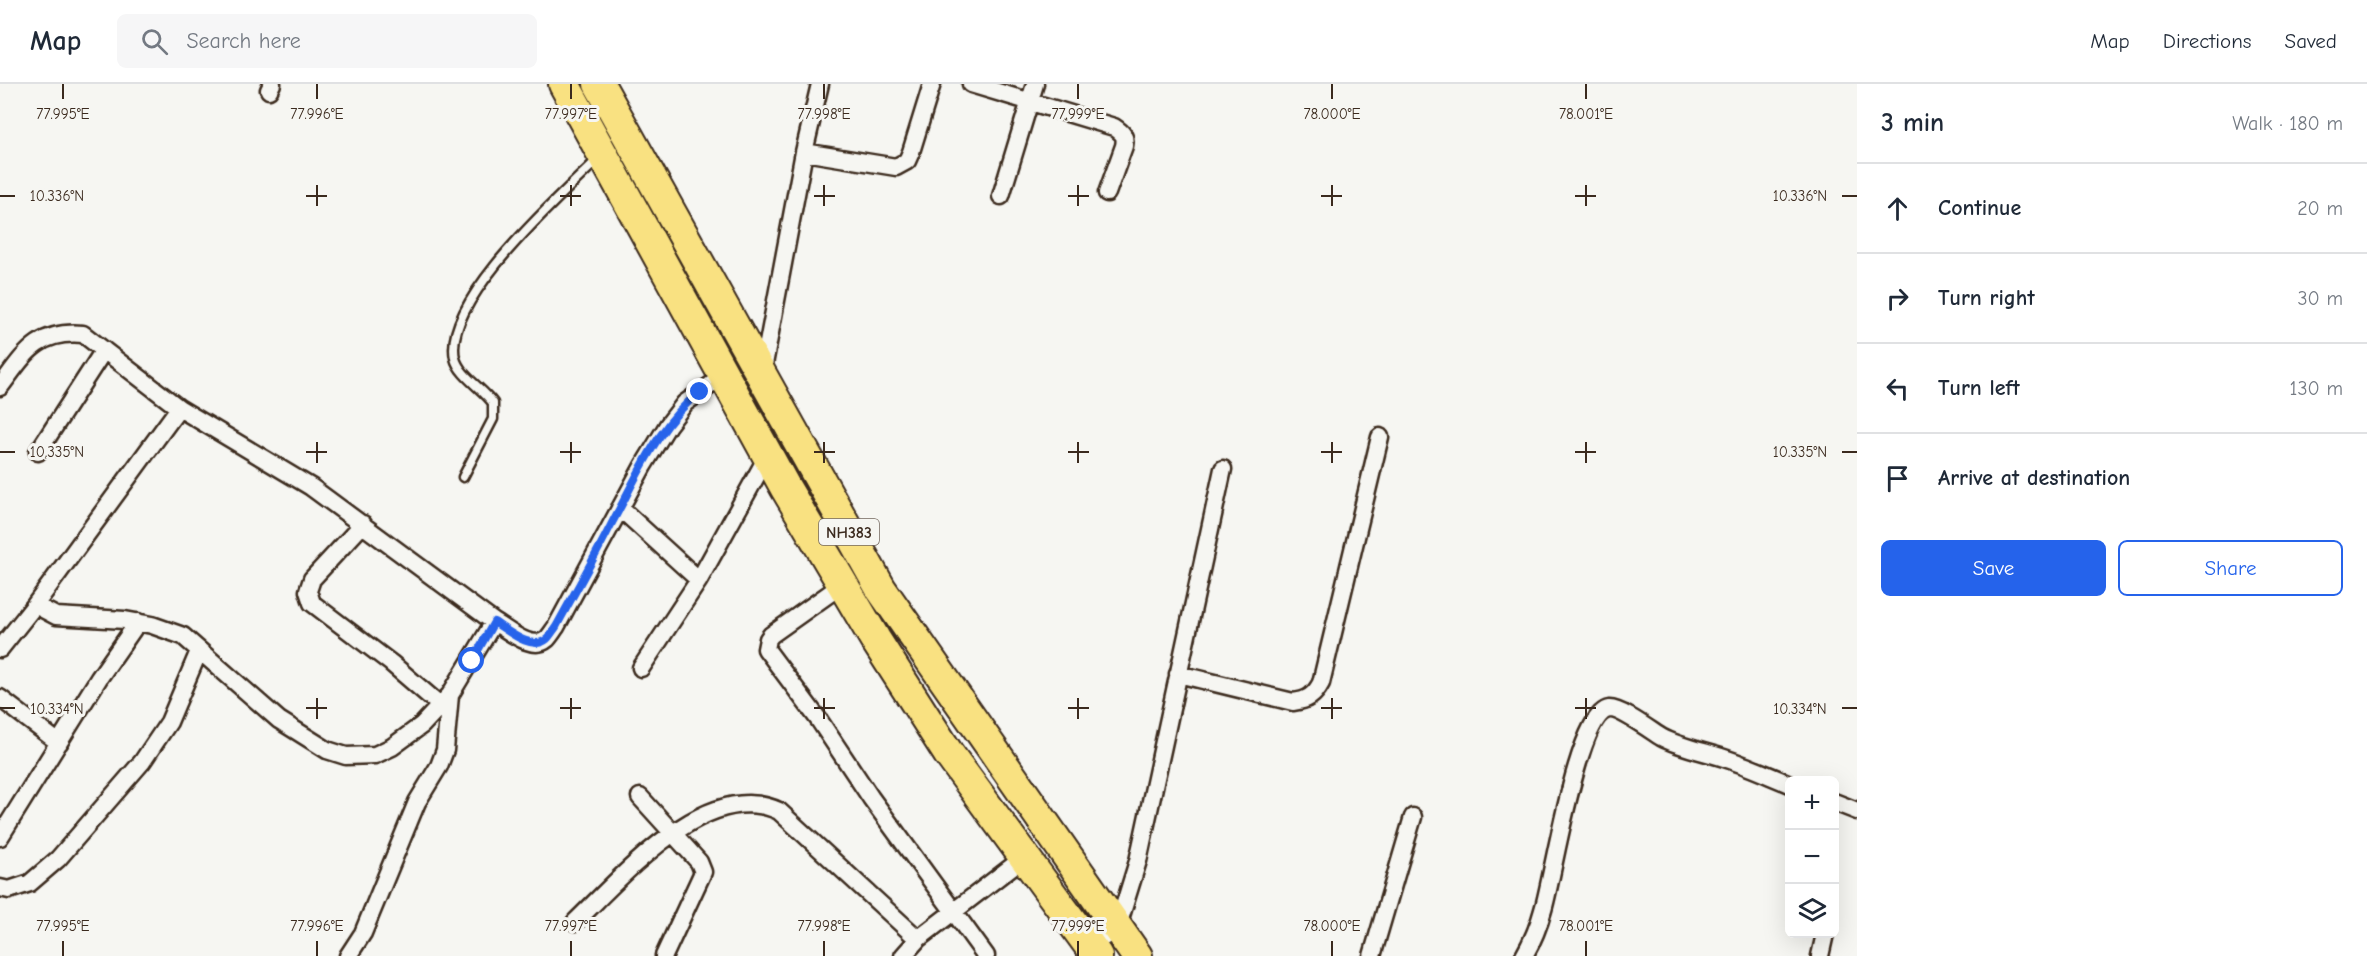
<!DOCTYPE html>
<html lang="en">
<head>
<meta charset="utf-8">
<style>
	:root { --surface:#fff; --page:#f6f6f7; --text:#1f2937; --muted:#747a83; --line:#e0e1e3; --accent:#2563eb }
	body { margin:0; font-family:"Comic Neue",sans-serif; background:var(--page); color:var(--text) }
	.controls { position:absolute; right:18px; bottom:18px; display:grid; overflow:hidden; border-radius:9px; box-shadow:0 6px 24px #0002 }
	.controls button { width:54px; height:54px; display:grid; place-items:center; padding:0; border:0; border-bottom:2px solid var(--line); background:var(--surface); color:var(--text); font:30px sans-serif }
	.stop { position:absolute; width:18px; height:18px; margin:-14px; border:4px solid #2563eb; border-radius:50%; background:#fff }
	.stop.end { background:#2563eb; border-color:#fff; box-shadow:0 2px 6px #0008 }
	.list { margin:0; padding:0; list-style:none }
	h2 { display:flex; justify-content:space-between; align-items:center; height:78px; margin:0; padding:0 24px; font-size:26px }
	h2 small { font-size:20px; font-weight:400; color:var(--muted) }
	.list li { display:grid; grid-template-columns:39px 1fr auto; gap:18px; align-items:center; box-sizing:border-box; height:90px; padding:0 24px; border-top:2px solid var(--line) }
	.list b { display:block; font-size:22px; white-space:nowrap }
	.list em { font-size:20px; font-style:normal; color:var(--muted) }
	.actions { display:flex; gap:12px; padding:18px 24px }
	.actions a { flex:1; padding:14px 0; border:2px solid var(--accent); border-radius:9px; text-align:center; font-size:21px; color:var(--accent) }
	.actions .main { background:var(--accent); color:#fff }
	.icon { flex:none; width:33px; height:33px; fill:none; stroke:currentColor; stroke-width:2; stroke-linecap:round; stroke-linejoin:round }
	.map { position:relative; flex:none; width:1857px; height:872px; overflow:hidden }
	header { display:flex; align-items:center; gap:36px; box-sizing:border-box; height:84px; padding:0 30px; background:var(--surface); border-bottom:2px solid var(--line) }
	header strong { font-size:28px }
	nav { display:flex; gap:33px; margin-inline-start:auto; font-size:21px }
	.search { width:420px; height:54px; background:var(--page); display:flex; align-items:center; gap:15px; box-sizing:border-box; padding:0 21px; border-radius:9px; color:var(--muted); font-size:22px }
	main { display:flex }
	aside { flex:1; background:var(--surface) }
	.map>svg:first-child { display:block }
</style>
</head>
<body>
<header>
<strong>Map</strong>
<div class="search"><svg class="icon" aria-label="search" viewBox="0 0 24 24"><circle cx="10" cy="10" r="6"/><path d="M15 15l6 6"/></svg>Search here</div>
<nav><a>Map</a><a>Directions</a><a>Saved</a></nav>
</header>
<main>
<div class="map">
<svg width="1857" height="872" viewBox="0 0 1857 872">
	<rect width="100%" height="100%" fill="#f6f6f2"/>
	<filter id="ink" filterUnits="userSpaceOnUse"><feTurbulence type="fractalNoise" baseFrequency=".0167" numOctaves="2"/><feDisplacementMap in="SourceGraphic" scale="12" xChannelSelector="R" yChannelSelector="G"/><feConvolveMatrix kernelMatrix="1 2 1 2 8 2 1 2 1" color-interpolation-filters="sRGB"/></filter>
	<g filter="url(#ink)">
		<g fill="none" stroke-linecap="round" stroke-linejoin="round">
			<g stroke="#3b2a1e" stroke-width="13">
				<path id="lane" d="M463,393L493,335V319C483,305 459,291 455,274C442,216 559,114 598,75"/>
			</g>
			<g stroke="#3b2a1e" stroke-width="21">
				<path id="street" d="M971,0L1114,43C1123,49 1126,52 1124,62L1107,109
					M269,6L272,0
					M804,68L896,83L907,77L911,68L932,0
					M1001,112L1035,0
					M762,291L804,68L820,0
					M0,303C25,270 37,246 83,250L179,324L311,403L494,538
					M38,368L104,266
					M620,424L699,496
					M363,440L312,495L308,507L312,519L391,579L441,622
					M843,500L771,551L768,555L766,565L819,636L871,714L986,872
					M35,521L56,532L125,536L152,541L183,552L279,636L327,666L346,672L375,671L392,663L422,641L450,611
					M0,565L35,521L179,324
					M641,584L699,496L768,371
					M1178,590L1293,618C1308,616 1314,612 1321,599L1380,353
					M0,614L59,659
					M640,713L699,778L703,788L664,872
					M1834,718L1857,727
					M0,753L99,594L138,538
					M0,804L9,806L30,799L58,775L142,678L169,638L199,567
					M575,838C622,793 707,693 779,727L918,855
					M1089,862L1117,845L1138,777L1223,385
					M348,872L363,849L417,718L439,682L445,666L450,611L494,538C507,545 532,568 547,555C550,552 553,547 556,543L643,382L668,341L685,319L725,291
					M903,872L918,855L1023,774
					M1372,872L1413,733
					M1524,872C1532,858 1539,841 1543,826C1553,795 1577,630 1609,625C1620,624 1650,646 1661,653C1681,664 1708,668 1730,676C1750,683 1770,692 1790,700
					M1820,872L1825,850"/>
			</g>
			<g stroke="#3b2a1e" stroke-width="34">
				<path id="highway" d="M564,0L785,403L875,555L948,669L1097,872
					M599,0L881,505L1137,872"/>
			</g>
			<use href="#lane" stroke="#f6f6f2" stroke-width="8"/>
			<use href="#street" stroke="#f6f6f2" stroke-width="16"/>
			<use href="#highway" stroke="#f9e181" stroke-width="30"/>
		</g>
	</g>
	<g fill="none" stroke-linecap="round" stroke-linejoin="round" filter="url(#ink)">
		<path stroke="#2563eb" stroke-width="8" d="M472,577L494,538C507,546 532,568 547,555C550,552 553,547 556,543C575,508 595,473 613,437C637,393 659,339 700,308"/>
	</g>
	<path fill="none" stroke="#3b2a1e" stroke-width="2" d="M63,0V15M317,0V15M571,0V15M824,0V15M1078,0V15M1332,0V15M1586,0V15M317,101V122M571,101V122M824,101V122M1078,101V122M1332,101V122M1586,101V122M0,112H15M306,112H327M560,112H581M814,112H835M1068,112H1089M1321,112H1342M1575,112H1596M1842,112H1857M317,358V379M571,358V379M824,358V379M1078,358V379M1332,358V379M1586,358V379M0,368H15M306,368H327M560,368H581M814,368H835M1068,368H1089M1321,368H1342M1575,368H1596M1842,368H1857M317,614V635M571,614V635M824,614V635M1078,614V635M1332,614V635M1586,614V635M0,624H15M306,624H327M560,624H581M814,624H835M1068,624H1089M1321,624H1342M1575,624H1596M1842,624H1857M63,857V872M317,857V872M571,857V872M824,857V872M1078,857V872M1332,857V872M1586,857V872"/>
	<g text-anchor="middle" stroke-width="6" stroke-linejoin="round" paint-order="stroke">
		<rect fill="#f6f6f2" stroke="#73675e" stroke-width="1.5" x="819" y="435" width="60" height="26" rx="4.5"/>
		<g font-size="16" font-weight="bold" fill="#3b2a1e">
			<text x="849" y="454">NH383</text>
		</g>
	</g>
	<g font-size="15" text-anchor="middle" fill="#3b2a1e" stroke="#f6f6f2" stroke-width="6" stroke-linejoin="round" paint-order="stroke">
		<text x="63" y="35">77.995°E</text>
		<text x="317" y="35">77.996°E</text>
		<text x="571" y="35">77.997°E</text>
		<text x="824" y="35">77.998°E</text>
		<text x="1078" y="35">77.999°E</text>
		<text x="1332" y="35">78.000°E</text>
		<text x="1586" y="35">78.001°E</text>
		<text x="57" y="117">10.336°N</text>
		<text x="1800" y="117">10.336°N</text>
		<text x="57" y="373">10.335°N</text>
		<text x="1800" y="373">10.335°N</text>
		<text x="57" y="630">10.334°N</text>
		<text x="1800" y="630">10.334°N</text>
		<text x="63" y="847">77.995°E</text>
		<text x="317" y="847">77.996°E</text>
		<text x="571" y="847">77.997°E</text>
		<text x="824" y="847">77.998°E</text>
		<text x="1078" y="847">77.999°E</text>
		<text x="1332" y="847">78.000°E</text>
		<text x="1586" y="847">78.001°E</text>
	</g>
</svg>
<div class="controls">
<button>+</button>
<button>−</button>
<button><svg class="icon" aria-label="layers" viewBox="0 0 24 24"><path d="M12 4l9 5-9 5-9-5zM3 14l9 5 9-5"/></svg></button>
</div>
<div class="stop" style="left:472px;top:577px"></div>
<div class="stop end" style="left:700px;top:308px"></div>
</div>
<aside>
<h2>3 min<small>Walk · 180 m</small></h2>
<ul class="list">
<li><svg class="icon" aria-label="ahead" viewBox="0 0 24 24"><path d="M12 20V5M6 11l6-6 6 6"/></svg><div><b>Continue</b></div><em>20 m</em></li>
<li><svg class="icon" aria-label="right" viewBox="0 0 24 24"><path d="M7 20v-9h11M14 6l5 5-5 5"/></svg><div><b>Turn right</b></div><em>30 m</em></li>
<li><svg class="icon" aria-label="left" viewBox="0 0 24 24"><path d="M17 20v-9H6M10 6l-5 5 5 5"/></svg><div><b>Turn left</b></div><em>130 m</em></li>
<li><svg class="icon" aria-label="arrive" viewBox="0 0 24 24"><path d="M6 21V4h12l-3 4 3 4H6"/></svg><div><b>Arrive at destination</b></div></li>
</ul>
<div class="actions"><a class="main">Save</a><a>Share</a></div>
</aside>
</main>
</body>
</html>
